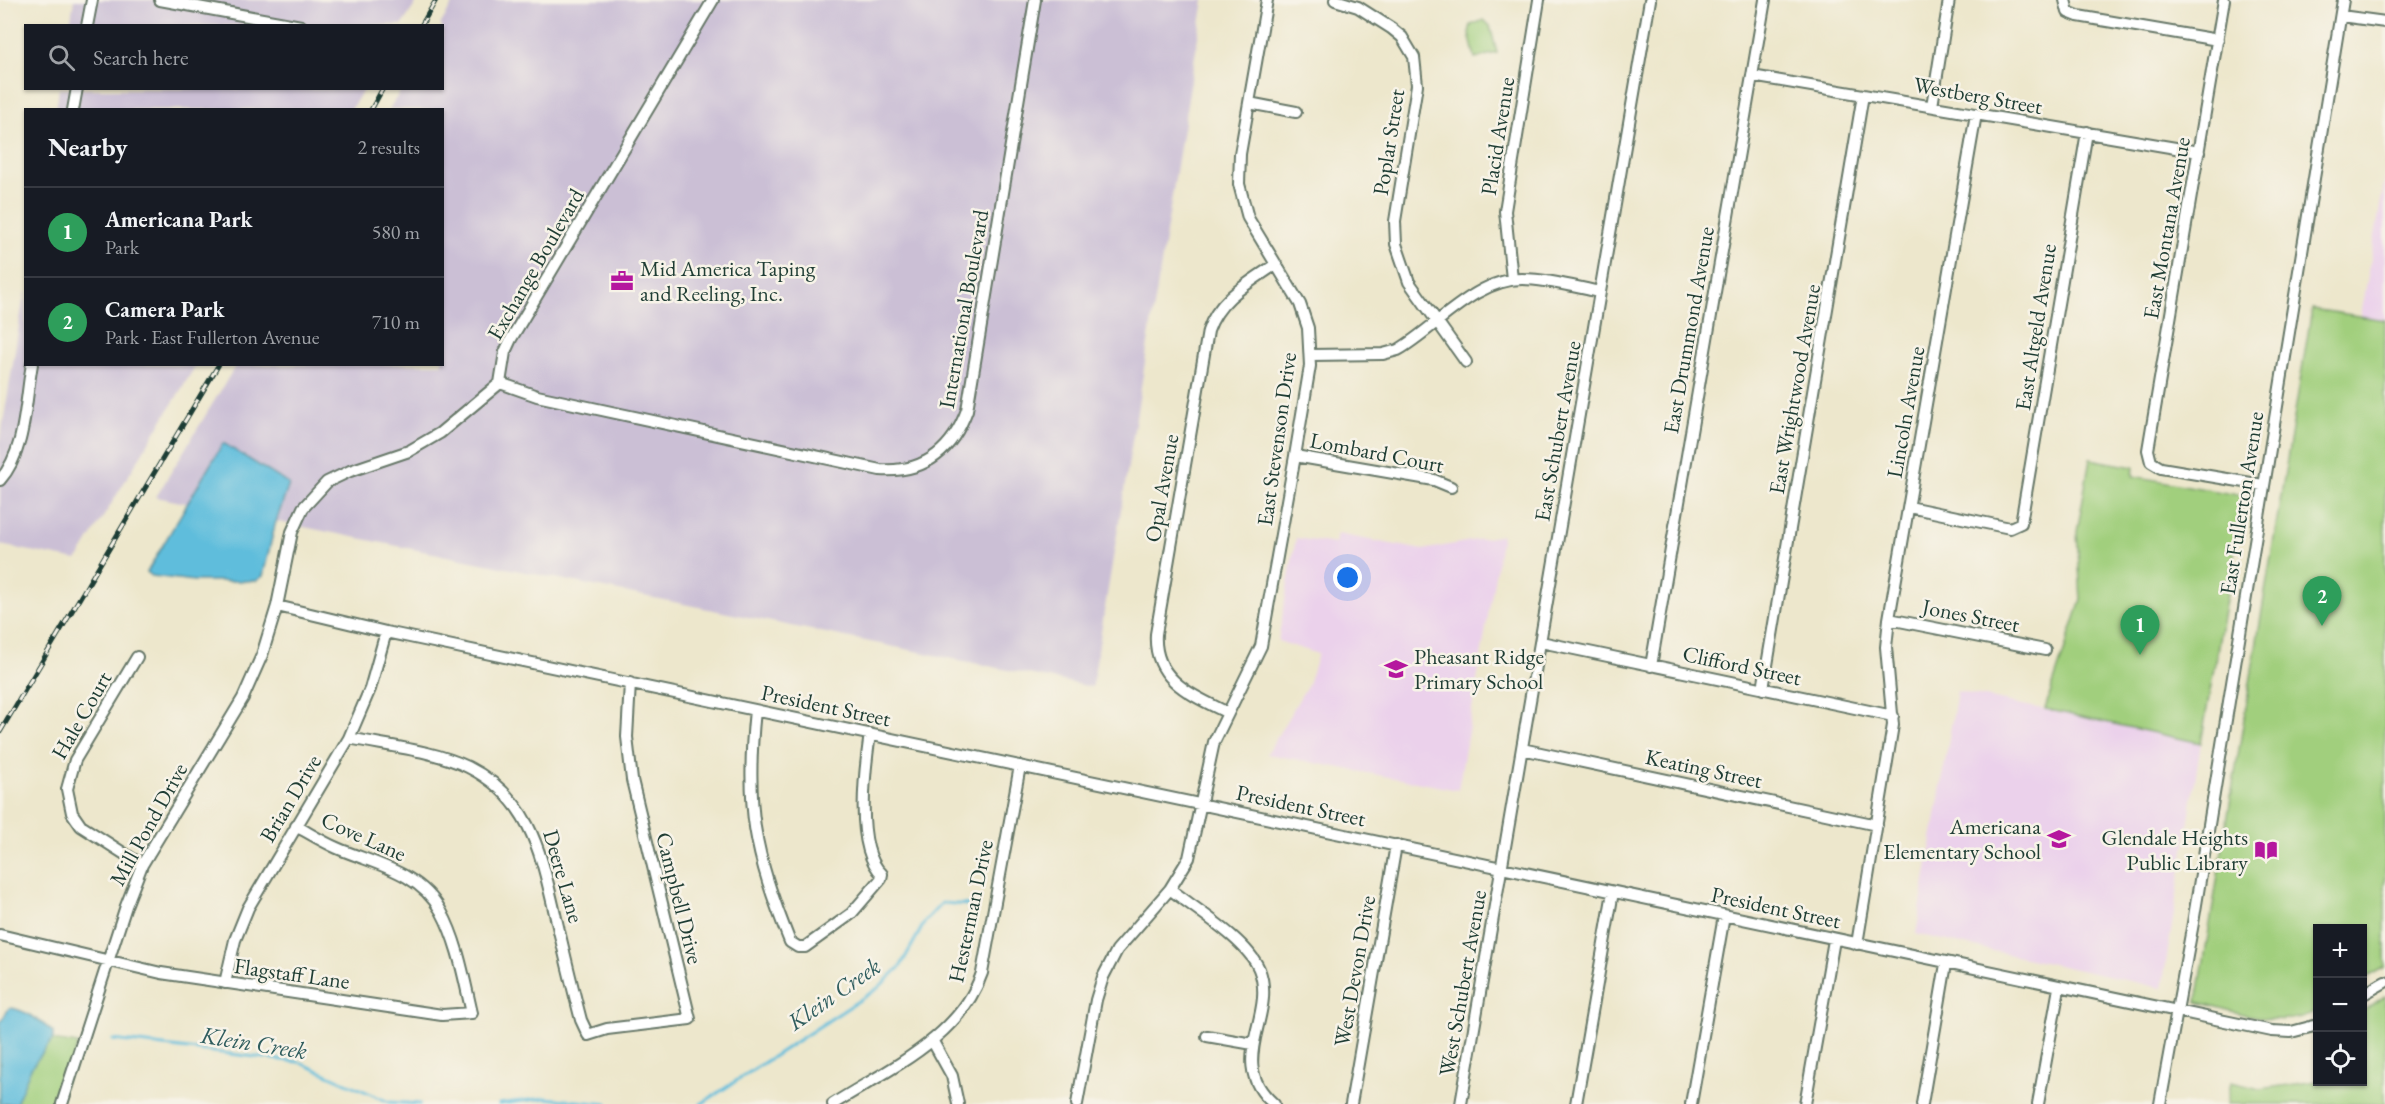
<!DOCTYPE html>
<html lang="en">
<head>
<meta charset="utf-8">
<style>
	:root { --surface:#171b24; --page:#242831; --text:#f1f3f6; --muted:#9ea1a6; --line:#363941; --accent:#d690ce }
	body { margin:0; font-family:"EB Garamond",serif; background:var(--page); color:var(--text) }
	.controls { position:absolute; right:18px; bottom:18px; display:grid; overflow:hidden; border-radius:0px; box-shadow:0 2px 4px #0004 }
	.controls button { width:54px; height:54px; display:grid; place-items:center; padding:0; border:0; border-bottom:2px solid var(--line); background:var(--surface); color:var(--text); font:30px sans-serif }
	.you { position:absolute; left:1348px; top:578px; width:21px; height:21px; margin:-15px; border:4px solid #fff; border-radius:50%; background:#1a73e8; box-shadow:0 0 0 9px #1a73e833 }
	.badge { display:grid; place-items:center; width:39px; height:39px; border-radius:50%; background:var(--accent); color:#fff; font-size:20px; font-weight:700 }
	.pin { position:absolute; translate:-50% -50px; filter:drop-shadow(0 2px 3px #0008) }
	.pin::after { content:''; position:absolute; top:32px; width:21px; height:18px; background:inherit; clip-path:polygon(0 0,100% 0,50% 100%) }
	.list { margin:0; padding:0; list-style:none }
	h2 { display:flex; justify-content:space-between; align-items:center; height:78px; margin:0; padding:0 24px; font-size:26px }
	h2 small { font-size:20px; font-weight:400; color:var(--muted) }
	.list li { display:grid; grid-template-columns:39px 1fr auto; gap:18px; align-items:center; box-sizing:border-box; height:90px; padding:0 24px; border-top:2px solid var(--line) }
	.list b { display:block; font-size:22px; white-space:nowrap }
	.list p { margin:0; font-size:20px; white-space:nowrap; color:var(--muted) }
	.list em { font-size:20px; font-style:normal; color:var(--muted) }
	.icon { flex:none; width:33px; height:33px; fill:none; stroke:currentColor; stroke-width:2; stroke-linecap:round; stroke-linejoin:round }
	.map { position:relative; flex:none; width:2385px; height:1104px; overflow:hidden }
	.search { position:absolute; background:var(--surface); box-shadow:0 2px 4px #0004; left:24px; top:24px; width:420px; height:66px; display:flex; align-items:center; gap:15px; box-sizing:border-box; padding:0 21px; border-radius:0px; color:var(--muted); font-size:22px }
	.panel { position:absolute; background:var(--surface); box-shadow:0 2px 4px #0004; left:24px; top:108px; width:420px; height:258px; border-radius:0px }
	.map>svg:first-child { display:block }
</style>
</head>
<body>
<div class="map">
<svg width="2385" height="1104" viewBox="0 0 2385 1104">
	<rect width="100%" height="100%" fill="#f7f3e8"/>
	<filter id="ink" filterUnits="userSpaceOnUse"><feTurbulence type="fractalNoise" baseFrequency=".0167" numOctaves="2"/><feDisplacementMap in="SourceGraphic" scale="12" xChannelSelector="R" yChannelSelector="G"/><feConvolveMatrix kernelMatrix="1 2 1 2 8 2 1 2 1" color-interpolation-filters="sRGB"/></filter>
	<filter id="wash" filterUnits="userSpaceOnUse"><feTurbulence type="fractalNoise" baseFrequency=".008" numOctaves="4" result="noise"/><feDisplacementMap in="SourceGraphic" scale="24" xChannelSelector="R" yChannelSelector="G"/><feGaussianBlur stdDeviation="1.35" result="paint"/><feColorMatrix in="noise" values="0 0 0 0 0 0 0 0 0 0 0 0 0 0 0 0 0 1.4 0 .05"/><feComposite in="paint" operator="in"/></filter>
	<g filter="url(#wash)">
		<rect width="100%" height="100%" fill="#ede7cc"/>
		<path fill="#ebd1eb" d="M2385,178V320L2361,316Z
			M1337,534L1423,550L1502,535L1458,790L1267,754L1308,684L1318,654L1278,641L1296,538L1335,544Z
			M1957,691L2201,743L2162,988L1916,934Z"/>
		<path fill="#cbbfd5" d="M74,0H418L402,25L70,26Z
			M455,0H1204L1092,687L156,497L236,365L442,364V110L389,109L402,89L442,88V26L440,25Z
			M59,89H364L351,109L56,110Z
			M25,289L26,364L196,365L77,560L0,545V442Z"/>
		<path fill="#a1cf7d" stroke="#608658" stroke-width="1.5" d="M1484,20L1490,26L1497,53L1475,58L1469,33L1471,25Z
			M2312,309L2385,320V967L2363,979L2362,928H2318L2317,1010C2284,1032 2233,1010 2197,1002Z
			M2090,459L2134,467L2133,476L2244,496L2201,743L2045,709L2081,600L2077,532Z
			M2385,996V1104H2227L2231,1082L2260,1089L2317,1081L2362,1082L2363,1011Z
			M0,1032L78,1044L57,1104H0Z"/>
		<path fill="#5ebddc" stroke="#3e7d88" stroke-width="1.5" d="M223,443L289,484L275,525L263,576L256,581H194L152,576L147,572Z
			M9,1008C23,1008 43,1023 53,1032V1039L31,1068L16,1104H0V1023Z"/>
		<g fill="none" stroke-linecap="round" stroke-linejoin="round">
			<path stroke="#5ebddc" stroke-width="3" d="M113,1040L299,1062L389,1102L420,1104
				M499,1104L545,1098L608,1104
				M701,1104L878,988L900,967L926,920L942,903L969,905"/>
		</g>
	</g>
	<g filter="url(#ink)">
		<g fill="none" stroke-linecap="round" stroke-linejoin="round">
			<g stroke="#677869" stroke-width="14">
				<path id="street" d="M160,0L301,26
					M1335,0L1358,7L1391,28L1402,37L1414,57L1417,85L1395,221L1396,244L1409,282L1466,362
					M2065,0L2068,12L2078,16L2218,40
					M2224,0L2148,450L2151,462L2161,468L2263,485
					M2341,16L2385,22
					M87,26L92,0
					M1752,76L2199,152
					M1249,103L1296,112
					M1932,106L1949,0
					M73,110L77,88
					M1512,279L1505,211L1539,0
					M1311,355L1383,354L1398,350C1436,328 1475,279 1522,279C1548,279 1575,287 1600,292
					M500,383L537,396L880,470C924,473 952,451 967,410L1035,0
					M1295,456L1434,480L1451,487
					M0,480C26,451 25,402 32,364
					M1909,507L2010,528L2021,523L2087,132
					M277,606L386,632C1015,763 1643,899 2272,1031L2291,1032L2318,1025
					M1889,619L2045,650
					M1541,642L1893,716
					M137,657L75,760L67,789L72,813L81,826L142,865
					M1651,666L1765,0
					M1763,689L1863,95
					M755,710C745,807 754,852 790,942L798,947H805L851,914L881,879L882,874C854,848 865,768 870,734
					M1228,713C1192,695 1153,680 1156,634L1208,331C1219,298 1249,283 1276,264
					M349,738C387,746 433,750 468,767C532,799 541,855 556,918C564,952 572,986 581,1020L588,1035L607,1029L690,1019L632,780L627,737L630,683
					M1522,749L1877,825
					M1170,889C1195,909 1247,940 1259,969C1278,1016 1224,1062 1274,1104
					M0,935L161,973L442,1015L472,1013C464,979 458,942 441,911C420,872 374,864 337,848C323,842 309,833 296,826
					M1857,944L1893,725L1886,647L1889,619L1976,114
					M225,983L235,940L248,908L349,738L370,689L386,632
					M2362,995L2385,982
					M1207,1036L1253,1044
					M932,1040L952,1076L958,1104
					M62,1104L126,906L142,865L243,698L262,655L277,606L292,532L303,508L327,482L350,471L409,451L440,433L500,383L505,352L511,339L713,0
					M833,1104C888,1069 960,1038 982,973L1020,766
					M1077,1104L1096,1000L1103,977L1117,950L1170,889L1189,858L1214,742L1261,646L1295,456L1310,366L1308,328L1300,304L1248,218L1239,184L1240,154L1267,0
					M1351,1104L1396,845
					M1461,1104L1650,0
					M1576,1104L1613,892
					M1691,1104L1724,916
					M1805,1104L1834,940
					M1922,1104L1946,964
					M2038,1104L2059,988
					M2160,1104L2193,923L2343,0"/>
			</g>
			<use href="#street" stroke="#fff" stroke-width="10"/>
			<g stroke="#1f3d34" stroke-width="5">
				<path id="rail" d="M421,26L436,0
					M371,110L383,88
					M0,732L219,364"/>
			</g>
			<use href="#rail" stroke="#f7f3e8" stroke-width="3" stroke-dasharray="9" stroke-linecap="butt"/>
		</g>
	</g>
	<defs>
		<g id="office-bare" transform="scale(1.8)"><path d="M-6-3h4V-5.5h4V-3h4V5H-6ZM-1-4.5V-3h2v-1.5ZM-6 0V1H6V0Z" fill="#b5179e" stroke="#f7f3e8" stroke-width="2.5" paint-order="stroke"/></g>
		<g id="school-bare" transform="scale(1.8)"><path d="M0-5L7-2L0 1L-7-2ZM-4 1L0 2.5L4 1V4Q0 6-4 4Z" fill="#b5179e" stroke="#f7f3e8" stroke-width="2.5" paint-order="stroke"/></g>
		<g id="library-bare" transform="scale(1.8)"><path d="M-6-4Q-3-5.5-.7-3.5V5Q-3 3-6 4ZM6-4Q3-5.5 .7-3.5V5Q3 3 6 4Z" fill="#b5179e" stroke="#f7f3e8" stroke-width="2.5" paint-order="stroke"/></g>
	</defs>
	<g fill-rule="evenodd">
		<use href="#office-bare" x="622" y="281"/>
		<use href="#school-bare" x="1396" y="669"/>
		<use href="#school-bare" x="2059" y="839"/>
		<use href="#library-bare" x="2266" y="850"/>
	</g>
	<g text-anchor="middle" stroke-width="5" stroke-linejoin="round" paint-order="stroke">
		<g font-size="22" fill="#1f3d34" stroke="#f7f3e8">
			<text transform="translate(1978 95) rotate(10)" y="8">Westberg Street</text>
			<text transform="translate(1497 136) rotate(-81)" y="8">Placid Avenue</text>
			<text transform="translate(1388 142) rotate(-81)" y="8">Poplar Street</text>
			<text transform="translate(2166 228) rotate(-80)" y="8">East Montana Avenue</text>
			<text transform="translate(535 264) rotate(-60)" y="8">Exchange Boulevard</text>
			<text transform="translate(963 309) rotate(-80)" y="8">International Boulevard</text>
			<text transform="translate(2035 327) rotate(-81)" y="8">East Altgeld Avenue</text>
			<text transform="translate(1688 330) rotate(-80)" y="8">East Drummond Avenue</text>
			<text transform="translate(1794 389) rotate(-80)" y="8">East Wrightwood Avenue</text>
			<text transform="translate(1905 412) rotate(-80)" y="8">Lincoln Avenue</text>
			<text transform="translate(1557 431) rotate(-80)" y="8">East Schubert Avenue</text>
			<text transform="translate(1276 439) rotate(-82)" y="8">East Stevenson Drive</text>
			<text transform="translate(1377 452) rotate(11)" y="8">Lombard Court</text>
			<text transform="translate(1161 488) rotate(-80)" y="8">Opal Avenue</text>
			<text transform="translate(2241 503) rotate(-81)" y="8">East Fullerton Avenue</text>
			<text transform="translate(1971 615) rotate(11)" y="8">Jones Street</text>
			<text transform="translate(1742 665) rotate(12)" y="8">Clifford Street</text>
			<text transform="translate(826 705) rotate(12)" y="8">President Street</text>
			<text transform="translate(81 715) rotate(-60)" y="8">Hale Court</text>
			<text transform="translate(1704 768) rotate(12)" y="8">Keating Street</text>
			<text transform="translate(290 798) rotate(-59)" y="8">Brian Drive</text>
			<text transform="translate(1301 805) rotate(12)" y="8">President Street</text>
			<text transform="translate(148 824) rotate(-61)" y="8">Mill Pond Drive</text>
			<text transform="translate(364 836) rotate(24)" y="8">Cove Lane</text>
			<text transform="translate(564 876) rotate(74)" y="8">Deere Lane</text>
			<text transform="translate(680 898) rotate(76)" y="8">Campbell Drive</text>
			<text transform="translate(1776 907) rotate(12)" y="8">President Street</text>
			<text transform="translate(970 911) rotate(-78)" y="8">Hesterman Drive</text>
			<text transform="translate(1354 971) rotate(-80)" y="8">West Devon Drive</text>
			<text transform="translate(292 973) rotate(8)" y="8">Flagstaff Lane</text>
			<text transform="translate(1462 983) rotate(-80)" y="8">West Schubert Avenue</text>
		</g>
		<g font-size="22" fill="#1f3d34" stroke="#f7f3e8" text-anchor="start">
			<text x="640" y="276">Mid America Taping<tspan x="640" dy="25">and Reeling, Inc.</tspan></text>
			<text x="1414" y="664">Pheasant Ridge<tspan x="1414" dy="25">Primary School</tspan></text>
			<text x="2041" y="834" text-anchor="end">Americana<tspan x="2041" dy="25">Elementary School</tspan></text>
			<text x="2248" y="845" text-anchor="end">Glendale Heights<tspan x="2248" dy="25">Public Library</tspan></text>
		</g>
		<g font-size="24" font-style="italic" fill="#2f5d5e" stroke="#f7f3e8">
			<text transform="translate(834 994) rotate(-35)" y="8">Klein Creek</text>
			<text transform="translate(254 1043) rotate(9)" y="8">Klein Creek</text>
		</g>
	</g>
</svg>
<div class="controls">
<button>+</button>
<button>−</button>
<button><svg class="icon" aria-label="locate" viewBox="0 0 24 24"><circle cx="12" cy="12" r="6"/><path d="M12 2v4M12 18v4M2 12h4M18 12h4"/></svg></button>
</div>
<div class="you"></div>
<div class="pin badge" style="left:2140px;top:655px;background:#2e9e5b">1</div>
<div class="pin badge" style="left:2322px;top:626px;background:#2e9e5b">2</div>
<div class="search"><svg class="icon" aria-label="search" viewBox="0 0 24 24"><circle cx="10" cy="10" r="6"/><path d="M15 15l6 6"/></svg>Search here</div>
<section class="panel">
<h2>Nearby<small>2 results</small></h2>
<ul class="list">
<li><span class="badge" style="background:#2e9e5b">1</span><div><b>Americana Park</b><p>Park</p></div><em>580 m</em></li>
<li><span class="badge" style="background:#2e9e5b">2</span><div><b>Camera Park</b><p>Park · East Fullerton Avenue</p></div><em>710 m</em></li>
</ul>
</section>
</div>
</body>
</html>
